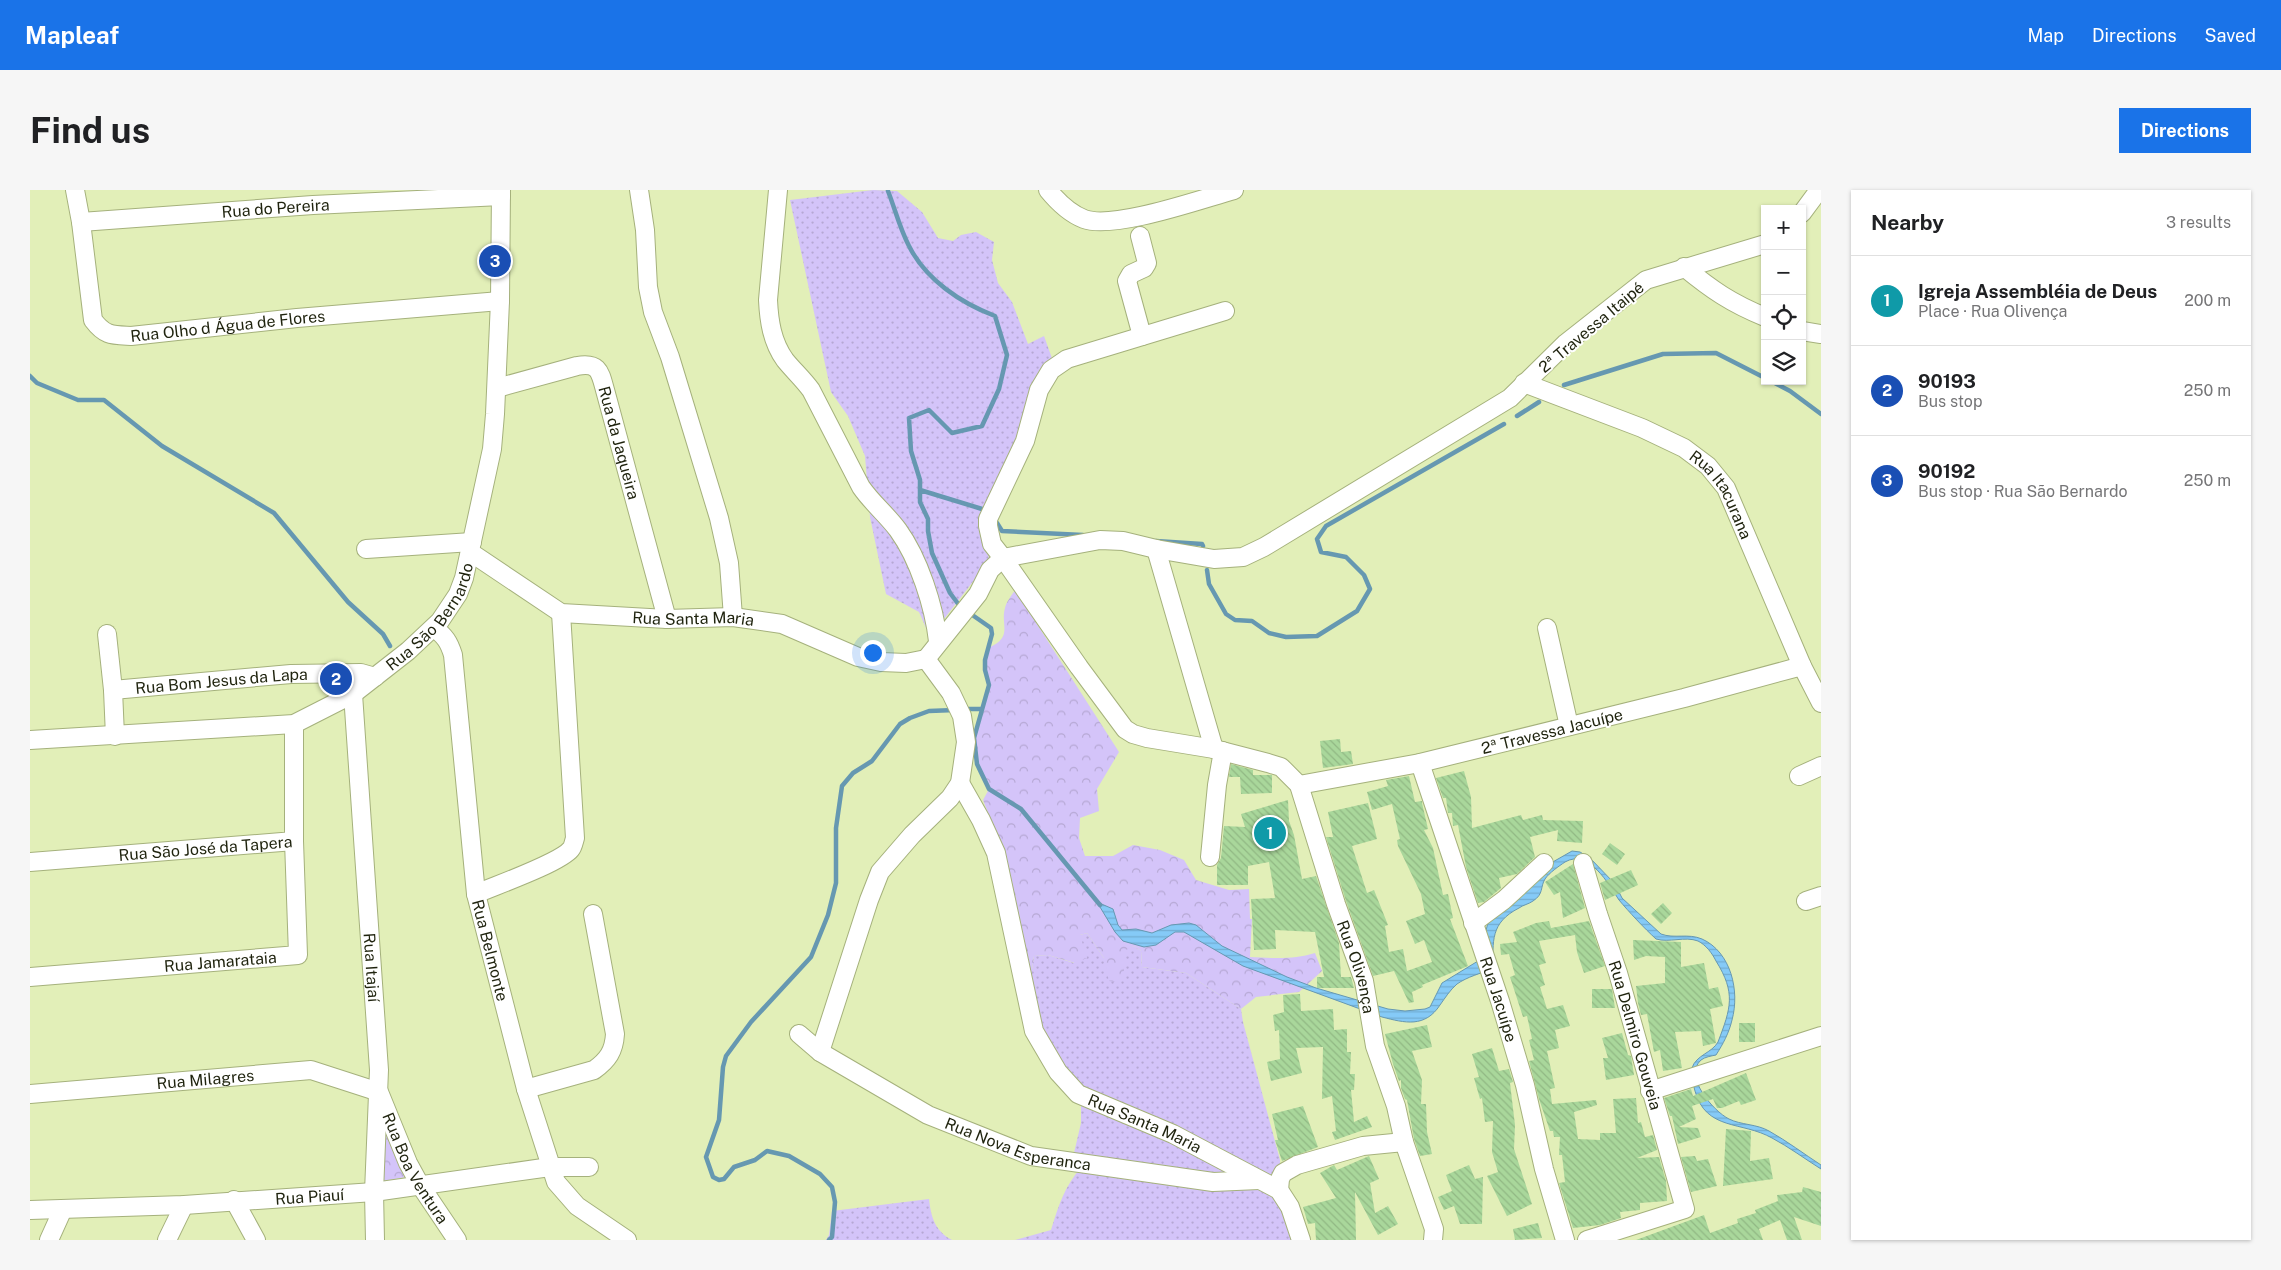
<!DOCTYPE html>
<html lang="en">
<head>
<meta charset="utf-8">
<style>
	:root { --surface:#fff; --page:#f6f6f6; --text:#202124; --muted:#757577; --line:#e0e0e0; --accent:#1a73e8 }
	body { margin:0; font-family:"Public Sans",sans-serif; background:var(--page); color:var(--text) }
	.controls { position:absolute; right:15px; top:15px; display:grid; overflow:hidden; border-radius:0px; box-shadow:0 1px 4px #0004 }
	.controls button { width:45px; height:45px; display:grid; place-items:center; padding:0; border:0; border-bottom:1px solid var(--line); background:var(--surface); color:var(--text); font:25px sans-serif }
	.you { position:absolute; left:842px; top:462px; width:18px; height:18px; margin:-12px; border:4px solid #fff; border-radius:50%; background:#1a73e8; box-shadow:0 0 0 8px #1a73e833 }
	.badge { display:grid; place-items:center; width:32px; height:32px; border-radius:50%; background:var(--accent); color:#fff; font-size:16px; font-weight:700 }
	.pin { position:absolute; translate:-50% -50%; border:2px solid #fff; box-shadow:0 1px 5px #0006 }
	.list { margin:0; padding:0; list-style:none }
	h2 { display:flex; justify-content:space-between; align-items:center; height:65px; margin:0; padding:0 20px; font-size:21px }
	h2 small { font-size:16px; font-weight:400; color:var(--muted) }
	.list li { display:grid; grid-template-columns:32px 1fr auto; gap:15px; align-items:center; box-sizing:border-box; height:90px; padding:0 20px; border-top:1px solid var(--line) }
	.list b { display:block; font-size:19px; white-space:nowrap }
	.list p { margin:0; font-size:16px; white-space:nowrap; color:var(--muted) }
	.list em { font-size:16px; font-style:normal; color:var(--muted) }
	.icon { flex:none; width:28px; height:28px; fill:none; stroke:currentColor; stroke-width:2; stroke-linecap:round; stroke-linejoin:round }
	.map { position:relative; flex:none; width:1791px; height:1050px; overflow:hidden; border-radius:0px }
	header { display:flex; align-items:center; gap:30px; box-sizing:border-box; height:70px; padding:0 25px; background:var(--accent); color:#fff }
	header strong { font-size:24px }
	nav { display:flex; gap:28px; margin-inline-start:auto; font-size:18px }
	.intro { display:flex; align-items:center; justify-content:space-between; box-sizing:border-box; height:120px; padding:0 30px }
	h1 { margin:0; font-size:35px }
	.button { padding:12px 22px; border-radius:0px; background:var(--accent); color:#fff; font-size:18px; font-weight:700 }
	main { display:flex; gap:30px; padding:0 30px }
	aside { flex:1; background:var(--surface); border-radius:0px; box-shadow:0 1px 4px #0004 }
	.map>svg:first-child { display:block }
</style>
</head>
<body>
<header>
<strong>Mapleaf</strong>
<nav><a>Map</a><a>Directions</a><a>Saved</a></nav>
</header>
<div class="intro"><h1>Find us</h1><a class="button">Directions</a></div>
<main>
<div class="map">
<svg width="1791" height="1050" viewBox="0 0 1791 1050">
	<defs>
		<pattern id="grass-dots" width="8" height="8" patternUnits="userSpaceOnUse" patternTransform="scale(1.25)"><rect width="8" height="8" fill="#d4c4f9"/><path d="M2 2h.1M6 6h.1" fill="none" stroke="#b6a8d4" stroke-width="1.8" stroke-linecap="round"/></pattern>
		<pattern id="forest-crowns" width="20" height="18" patternUnits="userSpaceOnUse" patternTransform="scale(1.25)"><rect width="20" height="18" fill="#d4c4f9"/><path d="M2 6a3 3 0 1 1 6 0M12 15a3 3 0 1 1 6 0" fill="none" stroke="#b6a8d4"/></pattern>
		<pattern id="water-rules" width="6" height="5" patternUnits="userSpaceOnUse" patternTransform="scale(1.25)"><rect width="6" height="5" fill="#85caf7"/><path d="M0 2.5h6" fill="none" stroke="#72add3"/></pattern>
		<pattern id="building-back-hatch" width="6" height="6" patternUnits="userSpaceOnUse" patternTransform="scale(1.25)"><rect width="6" height="6" fill="#a9d79b"/><path d="M-1 5l2 2M0 0l6 6M5-1l2 2" fill="none" stroke="#91b884"/></pattern>
	</defs>
	<rect width="100%" height="100%" fill="#e2efb8"/>
	<path fill="url(#grass-dots)" d="M843,0L867,1L892,22L908,48L923,51L931,45L946,42L964,52L962,70L968,93L982,112L998,154L1014,146L1023,171L991,248L958,359L959,371L900,447L889,422L856,404L840,327L835,266L818,226L801,202L760,10Z
		M1057,743L1074,768L1094,784L1093,760L1104,756L1111,761L1112,777L1156,783L1211,819L1213,832L1250,970V979L1241,993L1054,902L1036,883L1014,844L1000,793L1004,766L1018,765L1044,773L1050,745Z
		M1051,911L1220,988L1177,986L1044,963L1051,933Z
		M1051,978L1227,994L1248,1009L1265,1050H985L1021,1040C1028,1017 1035,995 1051,978Z
		M899,1009C901,1027 905,1041 922,1050H796L799,1045L802,1021Z"/>
	<path fill="url(#forest-crowns)" d="M985,400L1089,562L1067,599L1069,621L1050,628L1049,648L1055,666H1083L1103,655L1130,660L1154,670L1166,690L1199,700L1219,699L1220,729H1222L1220,767C1242,768 1263,770 1285,763L1292,781L1269,802L1226,807L1211,819L1156,783L1112,777L1111,761L1104,756L1094,761V784L1090,793L1079,791L1074,768L1057,743L1050,745L1057,768L1045,773L1018,765L1004,766L1000,793L972,659L953,610L959,599L947,574L944,548L959,495L955,480L958,458C984,447 970,435 975,418C976,412 982,405 985,400Z
		M350,922L376,987L347,992Z"/>
	<path fill="url(#water-rules)" stroke="#6698b1" d="M1542,661L1550,662L1560,668L1585,694L1592,708L1631,744C1644,749 1658,743 1672,749C1701,762 1710,801 1702,830C1699,843 1693,854 1686,865C1681,866 1675,867 1671,870C1653,886 1683,921 1699,929C1711,935 1727,934 1739,941C1757,951 1774,964 1791,975V979C1775,969 1759,957 1742,948C1712,931 1676,941 1665,901C1663,893 1660,886 1662,878C1666,865 1682,863 1688,852C1701,818 1706,803 1686,771C1682,763 1676,755 1668,751C1655,746 1639,753 1626,749C1614,738 1599,722 1589,710C1579,695 1559,658 1535,672C1529,676 1519,683 1515,689C1510,697 1514,704 1503,711C1499,714 1493,715 1489,718C1460,733 1463,751 1463,779C1451,783 1437,787 1427,794C1420,800 1415,808 1410,815C1395,838 1375,833 1352,827L1213,776L1154,742H1145L1126,755L1114,757L1093,751L1085,742L1067,712L1083,719L1088,735L1092,740L1106,739L1122,743L1141,735L1159,733L1166,735L1192,756L1257,787L1286,798L1358,819L1375,821L1395,819L1400,817L1412,793L1448,771L1459,729L1521,673Z"/>
	<g fill="none" stroke-linecap="round" stroke-linejoin="round">
		<path stroke="#6698b1" stroke-width="4.5" d="M858,1C865,19 870,39 879,56C896,90 931,113 965,126L977,165L969,199L952,236L922,243L899,220L879,228L881,261L890,290V312L898,329V341L902,363L920,403L932,419
			M0,186L7,193L48,210H74L132,256L244,323L318,412L353,444L360,456
			M1741,191L1760,201L1791,224
			M1534,195L1633,164L1686,163L1735,188
			M1487,226L1509,212
			M890,300L952,319
			M967,333L972,341L1053,345
			M1126,351L1172,354L1173,356
			M1177,380L1179,394L1196,424L1205,430L1222,431L1239,443L1256,447L1287,446L1327,421L1340,399L1334,385L1316,367L1291,362L1287,349L1296,336L1474,234
			M938,422L961,438L962,444L955,470V480L959,495L944,548L947,574L959,599L991,619L1070,715
			M933,519H952
			M799,1050L802,1047L805,1012L802,997L790,984L759,966L737,961L725,970L704,977L694,989L689,990L683,987L676,967L689,930L693,877L696,866L721,832L781,767L798,725L806,693V638L812,596L823,583L842,571L870,534L880,528L899,521L925,520"/>
	</g>
	<path fill="url(#building-back-hatch)" d="M1310,549L1311,562L1321,561L1323,574L1293,578L1290,551Z
		M1201,574L1223,580V585H1242V603L1211,604L1210,587H1199Z
		M1434,581L1441,607L1442,638L1491,625L1493,630L1512,625L1513,630L1553,631L1552,653L1527,651L1528,640L1500,647L1505,667L1487,684L1469,688L1471,698L1454,712L1448,713L1436,677L1428,635L1423,636L1422,623H1418L1416,608H1413L1406,588Z
		M1379,586L1385,612L1392,611V613L1398,639L1394,640L1403,658L1413,705L1418,704L1423,728L1420,729L1438,776L1392,795L1393,797L1382,802L1384,812L1379,813L1364,781L1343,786L1316,711L1296,647H1303L1298,622L1338,613L1347,649L1322,656L1337,703L1344,700L1358,735L1355,736L1359,762L1373,759L1377,781L1402,772L1394,750L1385,754L1376,731L1395,724L1391,704L1368,656L1367,650L1370,649L1362,614L1342,620L1337,602L1358,596L1356,590Z
		M1258,610L1259,631L1264,645L1272,689L1286,686L1309,753L1311,787H1321L1324,798H1287V787H1294L1285,742L1245,740L1246,759L1224,760L1221,709L1245,708L1239,672L1218,676V695H1187V675L1191,668L1194,636L1215,637L1211,624Z
		M1580,653L1595,664L1587,675L1572,664Z
		M1543,674L1555,718L1533,728L1530,702L1524,705L1515,692Z
		M1601,680L1608,695L1575,710L1570,693Z
		M1633,713L1642,723L1631,734L1621,724Z
		M1519,731L1521,738L1559,731L1575,776L1554,783L1547,762L1545,745L1509,751L1516,773L1509,775L1515,795L1510,797L1517,819L1533,815L1540,836L1525,840L1529,858L1517,861L1525,898L1520,899L1522,914L1566,910L1567,915L1544,922L1548,949L1570,950V943H1586L1583,909L1606,908L1608,933L1611,932L1615,947L1623,945L1627,960L1607,968L1629,967L1636,991L1637,1011L1610,1013V1020L1590,1022L1591,1028L1570,1035L1543,1038L1529,993L1535,992L1532,965H1529L1530,947H1524L1523,941H1520L1509,909L1499,871L1504,870L1499,850L1502,849L1497,826L1493,827L1480,787L1485,785L1479,764L1471,765L1470,754L1487,752L1483,742L1506,733Z
		M1603,750L1651,752V777L1674,773L1679,799L1688,797L1693,816L1680,819L1686,853L1673,856L1671,841L1645,842L1652,878L1633,881L1630,860L1624,862L1617,824L1611,825L1608,813L1606,796L1635,793V767L1616,766L1604,770Z
		M1562,799H1582L1585,818H1562Z
		M1270,804L1271,821L1303,819L1304,840L1317,839V862H1321L1320,884H1325L1324,900H1321L1324,932L1337,926L1342,937L1305,950L1302,942L1306,941L1302,906L1292,909L1293,857L1266,858L1272,883L1241,891L1237,872L1250,869L1249,840L1245,841L1243,825L1254,822L1253,805Z
		M1709,833H1725V852H1709Z
		M1397,835L1402,857L1382,861L1392,890L1391,914H1396L1397,942L1402,964L1390,966L1384,949L1377,910L1375,909L1371,898V890L1369,891L1363,874L1355,844Z
		M1592,843L1598,865L1601,866L1604,885L1576,890L1573,868H1578L1572,848Z
		M1462,858L1469,881L1479,879L1483,892L1480,893L1485,935L1484,959L1502,1014L1477,1026L1457,986L1468,982L1462,962L1463,931L1455,932L1452,908L1450,909L1444,888L1449,887L1442,864Z
		M1716,883L1726,910L1711,915L1709,911L1692,918H1687L1683,909L1662,916L1666,929L1649,937L1668,938L1671,947L1648,954L1642,926H1640L1634,908L1661,899L1663,906Z
		M1273,916L1288,957L1252,971L1245,950H1248L1242,924Z
		M1696,939L1721,941L1720,971L1739,968L1743,989L1693,996Z
		M1339,966L1349,989L1340,993L1345,1023L1358,1016L1368,1034L1348,1045L1325,1002L1326,1050H1286L1285,1033L1278,1034L1273,1017L1306,1008L1290,983L1304,975L1307,980Z
		M1665,966L1667,971L1678,969L1687,996L1661,1002L1651,967Z
		M1439,975L1445,989L1453,987L1452,1034H1430L1424,1016L1414,1020L1408,1007L1422,1001L1416,985Z
		M1773,997L1791,1002V1036L1764,1027L1772,1050H1757L1750,1030L1729,1039L1733,1050H1606L1674,1025L1680,1043L1708,1033L1707,1029L1726,1023L1725,1020L1748,1011L1747,1005L1772,1002Z
		M1508,1033L1512,1048L1485,1050L1483,1039Z"/>
	<g fill="none" stroke-linecap="round" stroke-linejoin="round">
		<g stroke="#a5b17c" stroke-width="20">
			<g id="minor">
				<path id="s1" d="M45,0L51,32L63,130C75,146 82,145 101,146L267,128L470,111"/>
				<path d="M609,0L615,40L618,97L623,122L640,167L689,328L699,373L703,427"/>
				<path d="M748,0L738,110C739,131 742,152 755,170C763,180 773,189 781,200L831,297C842,313 857,325 868,340C889,369 904,416 908,451"/>
				<path d="M1018,0C1027,11 1041,24 1054,29C1084,40 1171,9 1204,0"/>
				<path d="M1772,23L1789,0"/>
				<path id="s2" d="M51,32L283,15L471,6"/>
				<path d="M1110,46L1117,73L1114,78L1101,84L1097,91L1112,146"/>
				<path d="M1654,77C1682,100 1701,113 1735,127"/>
				<path id="s3" d="M1195,121L1037,169L1021,180L1009,200L995,251L958,329V336L962,354L973,368L1049,477L1095,539L1103,544L1117,548L1184,559L1238,573L1251,577L1269,595L1306,714L1334,791L1345,856L1366,916L1374,952L1404,1039L1403,1050"/>
				<path d="M1772,141L1791,144"/>
				<path id="s4" d="M1494,193L1612,238L1654,258L1678,276L1696,298L1772,476L1791,513"/>
				<path id="s5" d="M467,198L547,176C569,172 570,182 575,200L637,429"/>
				<path d="M336,359L442,352"/>
				<path d="M1126,359L1184,559"/>
				<path id="s6" d="M440,362L531,423L637,429L703,427L752,434L828,467L851,472L876,473L896,469"/>
				<path id="s7" d="M404,438C415,446 419,452 423,465L446,704L496,899L526,992L547,1016L597,1050"/>
				<path d="M1517,438L1539,536"/>
				<path d="M77,444L83,500"/>
				<path d="M896,469L948,404L960,380L973,368L1070,350L1093,351L1126,359L1184,369L1213,367L1234,357L1480,208L1536,153L1616,90L1735,54"/>
				<path id="s8" d="M323,504L349,880L344,1002L345,1050"/>
				<path id="s9" d="M85,546L83,500L261,484L331,483L345,487"/>
				<path id="s10" d="M0,550L264,534L323,504L378,461L410,431L428,404L434,388L462,259L465,224L470,111L471,0"/>
				<path id="s11" d="M1390,573L1470,811L1495,895L1514,979L1535,1050"/>
				<path d="M1769,586L1791,576"/>
				<path id="s12" d="M930,593L951,630L966,663L1004,841L1028,882L1048,904L1143,944L1249,1000L1260,1017L1271,1050"/>
				<path d="M1269,595L1390,573L1654,508L1772,476"/>
				<path d="M1180,667L1187,595L1193,561"/>
				<path id="s13" d="M0,672L264,651V534"/>
				<path id="s14" d="M1553,673L1568,724L1588,783L1655,1019L1557,1050"/>
				<path d="M446,704C464,696 530,673 541,659C543,657 544,651 545,648L531,423"/>
				<path d="M1776,711L1791,706"/>
				<path d="M1443,733L1474,710L1514,673"/>
				<path id="s15" d="M0,787L268,765L264,651"/>
				<path id="s16" d="M769,844L790,862L898,925L1001,966L1183,992L1229,990"/>
				<path d="M790,862L839,710L850,682L882,645L920,608L930,593L936,552L932,526L921,503L896,469"/>
				<path d="M496,899L564,880C578,870 584,861 585,844L563,724"/>
				<path d="M1620,901L1791,846"/>
				<path id="s17" d="M0,904L281,880L349,902L378,973L390,995L427,1050"/>
				<path d="M1249,1000L1250,989L1253,983L1267,975L1333,956L1374,952"/>
				<path d="M204,1010L226,1050"/>
				<path id="s18" d="M0,1020L154,1015L344,1002L520,977H559"/>
				<path d="M19,1050L33,1019"/>
				<path d="M137,1050L154,1015"/>
			</g>
		</g>
		<use href="#minor" stroke="#fff" stroke-width="18"/>
	</g>
	<g text-anchor="middle" stroke-width="4" stroke-linejoin="round" paint-order="stroke">
		<g font-size="16" fill="#1f230e" stroke="#fff">
			<text dy="6" stroke="none"><textPath href="#s2" startOffset="195">Rua do Pereira</textPath></text>
			<text dy="6" stroke="none"><textPath href="#s1" startOffset="272">Rua Olho d Água de Flores</textPath></text>
			<text transform="translate(1561 137) rotate(-40)" y="6">2ª Travessa Itaipé</text>
			<text dy="6" stroke="none"><textPath href="#s5" startOffset="181">Rua da Jaqueira</textPath></text>
			<text dy="6" stroke="none"><textPath href="#s4" startOffset="234">Rua Itacurana</textPath></text>
			<text dy="6" stroke="none"><textPath href="#s10" startOffset="442">Rua São Bernardo</textPath></text>
			<text dy="6" stroke="none"><textPath href="#s6" startOffset="242">Rua Santa Maria</textPath></text>
			<text dy="6" stroke="none"><textPath href="#s9" startOffset="155">Rua Bom Jesus da Lapa</textPath></text>
			<text transform="translate(1522 541) rotate(-14)" y="6">2ª Travessa Jacuípe</text>
			<text dy="6" stroke="none"><textPath href="#s13" startOffset="176">Rua São José da Tapera</textPath></text>
			<text dy="6" stroke="none"><textPath href="#s7" startOffset="332">Rua Belmonte</textPath></text>
			<text dy="6" stroke="none"><textPath href="#s15" startOffset="191">Rua Jamarataia</textPath></text>
			<text dy="6" stroke="none"><textPath href="#s8" startOffset="274">Rua Itajaí</textPath></text>
			<text dy="6" stroke="none"><textPath href="#s3" startOffset="978">Rua Olivença</textPath></text>
			<text dy="6" stroke="none"><textPath href="#s11" startOffset="249">Rua Jacuípe</textPath></text>
			<text dy="6" stroke="none"><textPath href="#s14" startOffset="180">Rua Delmiro Gouveia</textPath></text>
			<text dy="6" stroke="none"><textPath href="#s17" startOffset="176">Rua Milagres</textPath></text>
			<text dy="6" stroke="none"><textPath href="#s12" startOffset="411">Rua Santa Maria</textPath></text>
			<text dy="6" stroke="none"><textPath href="#s16" startOffset="248">Rua Nova Esperanca</textPath></text>
			<text dy="6" stroke="none"><textPath href="#s17" startOffset="438">Rua Boa Ventura</textPath></text>
			<text dy="6" stroke="none"><textPath href="#s18" startOffset="280">Rua Piauí</textPath></text>
		</g>
	</g>
</svg>
<div class="controls">
<button>+</button>
<button>−</button>
<button><svg class="icon" aria-label="locate" viewBox="0 0 24 24"><circle cx="12" cy="12" r="6"/><path d="M12 2v4M12 18v4M2 12h4M18 12h4"/></svg></button>
<button><svg class="icon" aria-label="layers" viewBox="0 0 24 24"><path d="M12 4l9 5-9 5-9-5zM3 14l9 5 9-5"/></svg></button>
</div>
<div class="you"></div>
<div class="pin badge" style="left:1240px;top:643px;background:#0f9aa8">1</div>
<div class="pin badge" style="left:306px;top:489px;background:#1a4fb4">2</div>
<div class="pin badge" style="left:465px;top:71px;background:#1a4fb4">3</div>
</div>
<aside>
<h2>Nearby<small>3 results</small></h2>
<ul class="list">
<li><span class="badge" style="background:#0f9aa8">1</span><div><b>Igreja Assembléia de Deus</b><p>Place · Rua Olivença</p></div><em>200 m</em></li>
<li><span class="badge" style="background:#1a4fb4">2</span><div><b>90193</b><p>Bus stop</p></div><em>250 m</em></li>
<li><span class="badge" style="background:#1a4fb4">3</span><div><b>90192</b><p>Bus stop · Rua São Bernardo</p></div><em>250 m</em></li>
</ul>
</aside>
</main>
</body>
</html>
